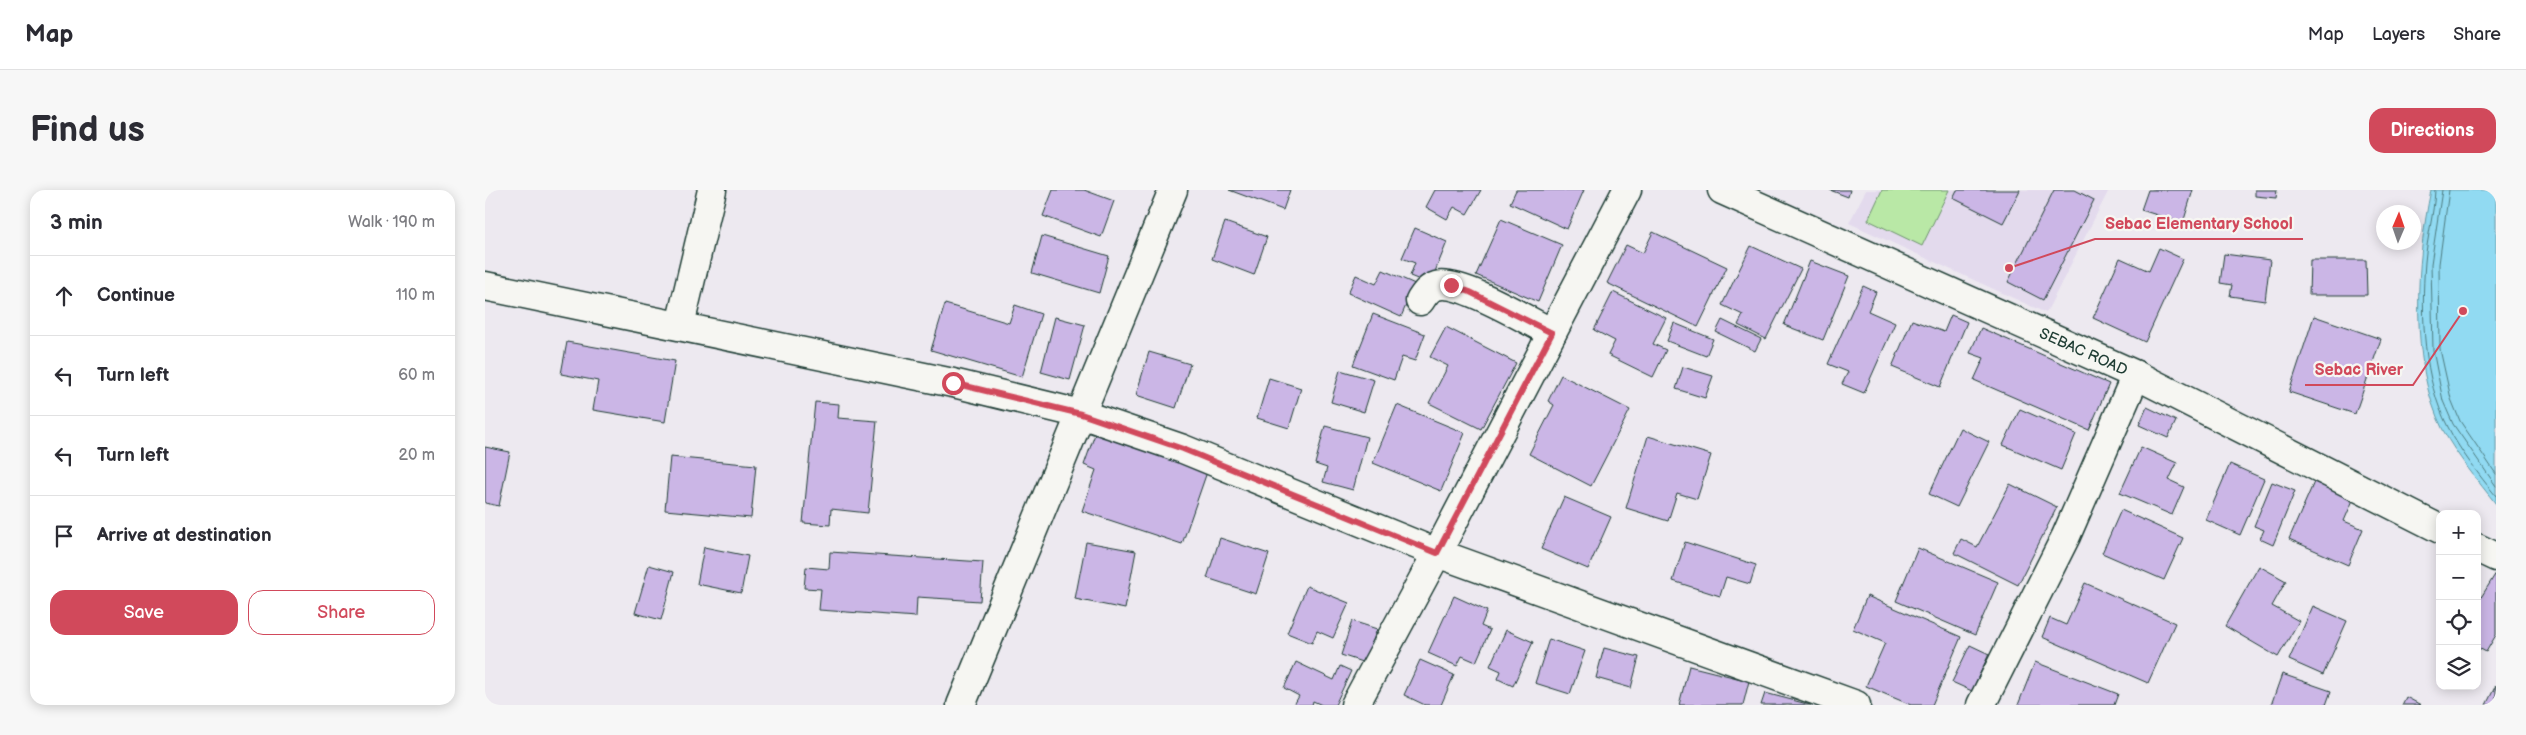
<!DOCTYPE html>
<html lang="en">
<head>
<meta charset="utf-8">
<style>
	:root { --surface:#fff; --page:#f7f7f7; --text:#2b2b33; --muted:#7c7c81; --line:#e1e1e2; --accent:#d1495b }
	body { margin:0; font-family:"Balsamiq Sans",sans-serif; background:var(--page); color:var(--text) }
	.controls { position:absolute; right:15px; bottom:15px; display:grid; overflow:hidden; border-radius:10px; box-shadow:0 2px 12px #0003 }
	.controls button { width:45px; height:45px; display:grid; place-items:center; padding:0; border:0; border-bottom:1px solid var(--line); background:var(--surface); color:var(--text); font:25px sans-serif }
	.compass { position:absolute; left:1891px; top:15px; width:45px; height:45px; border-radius:50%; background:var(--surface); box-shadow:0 2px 12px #0003; rotate:2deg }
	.stop { position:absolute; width:15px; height:15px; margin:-11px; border:4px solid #d1495b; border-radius:50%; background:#fff }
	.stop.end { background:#d1495b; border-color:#fff; box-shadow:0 1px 5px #0008 }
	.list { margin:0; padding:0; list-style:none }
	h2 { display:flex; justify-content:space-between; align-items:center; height:65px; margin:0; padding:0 20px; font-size:21px }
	h2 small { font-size:16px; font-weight:400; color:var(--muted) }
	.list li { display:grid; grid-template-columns:32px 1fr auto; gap:15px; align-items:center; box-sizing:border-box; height:80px; padding:0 20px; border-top:1px solid var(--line) }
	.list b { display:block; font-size:19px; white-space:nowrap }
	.list em { font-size:16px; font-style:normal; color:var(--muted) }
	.actions { display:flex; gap:10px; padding:15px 20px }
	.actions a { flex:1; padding:11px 0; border:1px solid var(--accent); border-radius:15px; text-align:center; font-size:18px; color:var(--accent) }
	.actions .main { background:var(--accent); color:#fff }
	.icon { flex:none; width:28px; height:28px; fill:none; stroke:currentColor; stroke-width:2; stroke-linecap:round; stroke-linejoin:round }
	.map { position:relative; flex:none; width:2011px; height:515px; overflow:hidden; border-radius:15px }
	header { display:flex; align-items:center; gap:30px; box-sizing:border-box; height:70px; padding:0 25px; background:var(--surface); border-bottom:1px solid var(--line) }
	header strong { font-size:24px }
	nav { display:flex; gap:28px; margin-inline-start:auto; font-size:18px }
	.intro { display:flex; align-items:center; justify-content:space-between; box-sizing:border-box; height:120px; padding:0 30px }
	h1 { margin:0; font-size:35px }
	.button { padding:12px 22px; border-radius:15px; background:var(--accent); color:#fff; font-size:18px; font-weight:700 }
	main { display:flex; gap:30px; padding:0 30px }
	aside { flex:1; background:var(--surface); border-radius:15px; box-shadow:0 2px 12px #0003 }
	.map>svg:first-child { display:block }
</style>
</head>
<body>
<header>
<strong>Map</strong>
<nav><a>Map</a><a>Layers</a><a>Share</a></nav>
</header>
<div class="intro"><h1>Find us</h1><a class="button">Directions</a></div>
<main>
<aside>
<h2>3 min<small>Walk · 190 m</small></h2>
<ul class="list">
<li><svg class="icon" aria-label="ahead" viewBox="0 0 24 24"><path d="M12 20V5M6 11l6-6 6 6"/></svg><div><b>Continue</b></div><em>110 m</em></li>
<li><svg class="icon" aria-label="left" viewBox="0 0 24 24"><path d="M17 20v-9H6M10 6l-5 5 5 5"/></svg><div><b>Turn left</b></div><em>60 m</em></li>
<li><svg class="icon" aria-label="left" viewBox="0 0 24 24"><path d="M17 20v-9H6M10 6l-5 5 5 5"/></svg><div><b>Turn left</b></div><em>20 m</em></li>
<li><svg class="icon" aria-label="arrive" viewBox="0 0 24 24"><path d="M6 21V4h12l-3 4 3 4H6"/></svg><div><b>Arrive at destination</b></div></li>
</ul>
<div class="actions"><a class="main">Save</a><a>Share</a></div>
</aside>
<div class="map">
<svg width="2011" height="515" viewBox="0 0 2011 515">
	<rect width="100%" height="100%" fill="#ede9f0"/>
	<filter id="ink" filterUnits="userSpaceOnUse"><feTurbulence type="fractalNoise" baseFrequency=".02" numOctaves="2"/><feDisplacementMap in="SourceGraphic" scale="10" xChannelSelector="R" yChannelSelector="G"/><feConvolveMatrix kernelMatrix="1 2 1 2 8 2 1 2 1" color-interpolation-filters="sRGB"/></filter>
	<g filter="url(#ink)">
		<path fill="#e3daed" d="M1381,0H1624L1561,123L1364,33Z"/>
		<path fill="#b9e8a6" stroke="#6c926d" d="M1397,0H1464L1437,56L1383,30Z"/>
		<path fill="#91daf2" stroke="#639ba6" d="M1946,0H2011V314C1993,291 1972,266 1958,240C1924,173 1931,71 1946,0Z"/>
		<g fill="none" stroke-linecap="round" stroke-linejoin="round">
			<path stroke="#4d7c80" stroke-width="1" d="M1950,0C1949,24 1942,48 1940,72C1936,125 1938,189 1963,237C1975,261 1994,285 2011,306
				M1957,0L1946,74L1948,160L1958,211L1968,234L2011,296
				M1964,0L1954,74L1955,159L1966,209L1975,231L2011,284"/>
		</g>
		<path fill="#cbb6e6" stroke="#1f3d34" d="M568,0H599L629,11L616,47L558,26Z
			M744,0H805L798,20Z
			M950,0H996L982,24L969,17L962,29L941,17Z
			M1031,0H1099L1082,39L1025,13Z
			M1345,0H1365L1363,7Z
			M1472,0H1535L1518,33L1468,8Z
			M1569,0H1590L1609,10L1558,110L1523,92Z
			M1663,0H1708L1698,33L1656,20Z
			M1770,0H1792L1791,8L1770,6Z
			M1016,29L1077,55L1053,112L991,85Z
			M740,32L782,47L769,85L727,69Z
			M930,38L962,52L945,94L925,86L930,73L917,68Z
			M1168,42L1242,77L1213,137L1122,93L1141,55L1158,63Z
			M557,46L624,66L614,103L547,83Z
			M1266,56L1316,79L1281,149L1253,135L1258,125L1237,115Z
			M1674,58L1698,69L1660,152L1608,128L1635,68L1664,81Z
			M1739,64L1785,70L1780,111L1745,106L1747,95L1735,93Z
			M1825,70H1881L1882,105H1824Z
			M1325,71L1364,86L1338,150L1299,135Z
			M898,80L930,94L916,127L863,103L871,85L891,94Z
			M1378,96L1391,102L1383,121L1410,133L1379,203L1357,194L1363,182L1343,174Z
			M1128,102L1181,128L1168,154L1181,160L1168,187L1123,165L1130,151L1109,140Z
			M460,114L524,133L530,115L556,124L537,187L446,160Z
			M888,124L940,144L930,171L917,167L909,190L868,175Z
			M1466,125L1482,132L1455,197L1407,177L1427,130L1459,142Z
			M1829,126L1896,149L1870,224L1804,202Z
			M570,127L600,135L585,190L556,182Z
			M1237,130L1276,149L1270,161L1231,142Z
			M1189,133L1228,149L1221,166L1182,151Z
			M961,137L1031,173L996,239L944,213L963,176L945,167Z
			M1496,138L1624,194L1604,240L1489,190L1499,168L1485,163Z
			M82,152L190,171L180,232L108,220L113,191L76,184Z
			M664,162L705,174L691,218L651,205Z
			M1198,177L1228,186L1220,208L1191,199Z
			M855,180L889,190L879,222L846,212Z
			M1076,185L1145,220L1106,296L1044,264L1069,215L1063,211Z
			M784,188L816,198L804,238L772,228Z
			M330,212L354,214L353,228L392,231L383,323L346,319L345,335L318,333Z
			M912,215L980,243L956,301L888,273Z
			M1662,217L1691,231L1683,248L1654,235Z
			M1535,219L1591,244L1576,280L1518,255Z
			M840,236L882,247L868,300L838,292L842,278L830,274Z
			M1475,238L1504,252L1472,317L1444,304Z
			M610,244L722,282L697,354L597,321L611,280L599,275Z
			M1163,246L1226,265L1212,309L1192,303L1183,331L1141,318Z
			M0,257L25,262L14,316L0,313Z
			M1656,257L1692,273L1684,290L1699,297L1687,325L1635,303Z
			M185,267L271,275L266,328L180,320Z
			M1745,274L1779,289L1755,345L1721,330Z
			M1787,292L1810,301L1788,355L1775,349L1779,340L1769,336Z
			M1829,292L1868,310L1859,331L1878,339L1863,375L1804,349Z
			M1525,294L1572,317L1533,395L1469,363L1476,349L1492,357Z
			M1079,307L1126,327L1103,379L1056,359Z
			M1636,320L1698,348L1679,390L1617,363Z
			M735,348L784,364L771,404L722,388Z
			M601,352L651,361L640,419L590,409Z
			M1200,352L1271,375L1265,394L1241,387L1235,406L1188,391Z
			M219,357L263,366L256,403L212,394Z
			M1433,358L1513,392L1490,445L1411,411Z
			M345,362L498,372L495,411L432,407L431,427L334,420L336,399L319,398L321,377L344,379Z
			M164,375L189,382L176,430L150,423Z
			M1774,376L1801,391L1787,416L1814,431L1793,467L1740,436Z
			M2011,383V445L2001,462L1992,457V414Z
			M1600,393L1690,433L1663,493L1557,447L1565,428L1581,435Z
			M822,396L864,413L848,448L832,441L827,453L802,443Z
			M969,406L1002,421L996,436L1005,440L991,472L977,466L972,476L943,463Z
			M1382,406L1476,447L1447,515H1426L1381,496L1400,453L1368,439Z
			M1828,416L1862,431L1838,485L1804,470Z
			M867,431L892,439L880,473L856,465Z
			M1021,440L1048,452L1028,496L1013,489L1016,481L1005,476Z
			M1064,449L1100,461L1085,504L1050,493Z
			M1485,455L1504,464L1487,501L1467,492Z
			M1119,458L1154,467L1146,498L1111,488Z
			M935,470L969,485L956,515H940L919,505Z
			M811,472L849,490L855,476L866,481L850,515H837L828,511L827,515H809L814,506L799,498Z
			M1550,472L1633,504L1629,515H1533Z
			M1204,476L1264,491L1258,515H1194Z
			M1797,484L1846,501L1841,515H1786Z
			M2011,495V515H2001Z
			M1280,503L1326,515H1276Z
			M1921,507L1936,515H1917Z"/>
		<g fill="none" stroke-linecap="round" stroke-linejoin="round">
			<g stroke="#1f3d34" stroke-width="31">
				<g id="street">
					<path id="s1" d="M1237,0L1651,185L1955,339"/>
					<path d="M0,96L468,193L596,224L698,259L952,363L1371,515"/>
					<path d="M935,111C939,105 943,98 951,96C975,89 1043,131 1067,143"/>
					<path d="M195,135L227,0"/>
					<path d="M1992,358L2011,367"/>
					<path d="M476,515L688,0"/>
					<path d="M870,515L952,363L1142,0"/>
					<path d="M1496,515L1581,346L1651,185"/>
				</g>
			</g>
			<use href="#street" stroke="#f6f6f2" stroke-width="28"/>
		</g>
	</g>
	<g fill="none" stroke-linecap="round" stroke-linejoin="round" filter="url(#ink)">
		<path stroke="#d1495b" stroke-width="6" d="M468,193L596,224L698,259L952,363L1067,143L985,102L966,95"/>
	</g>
	<g text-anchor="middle" stroke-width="4.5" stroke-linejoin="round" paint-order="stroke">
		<g font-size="15" fill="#1f3d34" stroke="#f6f6f2">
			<text dy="5" stroke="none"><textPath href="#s1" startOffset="396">SEBAC ROAD</textPath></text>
		</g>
	</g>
	<path fill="none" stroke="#d1495b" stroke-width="2" d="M1524 78L1610 49H1818M1978 121L1928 195H1820"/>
	<g fill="#d1495b" stroke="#f6f6f2" stroke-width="2">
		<circle cx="1524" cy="78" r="5"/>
		<circle cx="1978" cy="121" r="5"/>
	</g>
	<g font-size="16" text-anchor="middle" font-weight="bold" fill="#d1495b" stroke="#f6f6f2" stroke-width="4.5" stroke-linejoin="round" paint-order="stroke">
		<text x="1714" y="39">Sebac Elementary School</text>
		<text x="1874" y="185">Sebac River</text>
	</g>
</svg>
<div class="controls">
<button>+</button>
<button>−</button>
<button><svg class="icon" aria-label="locate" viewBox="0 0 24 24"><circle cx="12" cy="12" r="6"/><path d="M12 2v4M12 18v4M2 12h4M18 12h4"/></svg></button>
<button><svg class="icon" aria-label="layers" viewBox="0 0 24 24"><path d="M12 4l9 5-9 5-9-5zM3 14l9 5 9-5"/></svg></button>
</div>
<svg class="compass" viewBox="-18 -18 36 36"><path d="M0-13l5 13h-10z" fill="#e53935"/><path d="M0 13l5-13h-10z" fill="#7c7c81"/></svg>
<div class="stop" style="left:468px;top:193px"></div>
<div class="stop end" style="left:966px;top:95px"></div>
</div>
</main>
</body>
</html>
